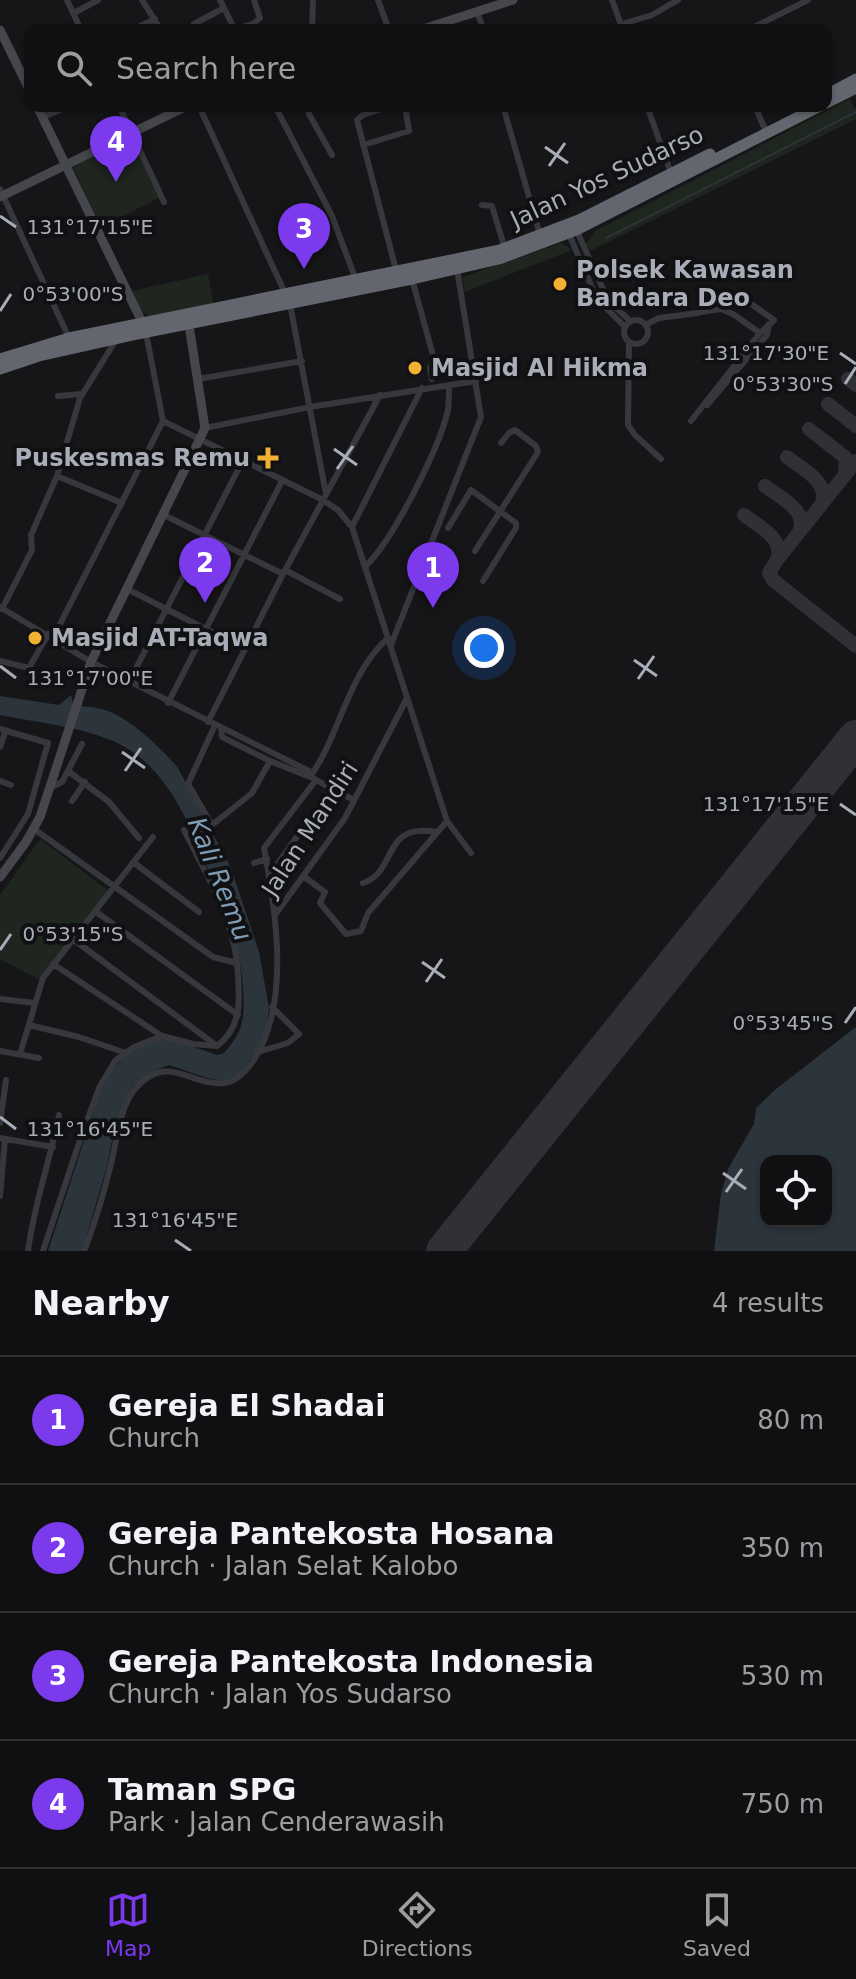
<!DOCTYPE html>
<html lang="en">
<head>
<meta charset="utf-8">
<style>
	:root { --surface:#101012; --page:#1e1e20; --text:#f1f3f6; --muted:#9c9d9f; --line:#303032; --accent:#7c3aed }
	body { margin:0; font-family:"DejaVu Sans",sans-serif; background:var(--page); color:var(--text) }
	.controls { position:absolute; right:24px; bottom:24px; display:grid; overflow:hidden; border-radius:16px; box-shadow:0 2px 6px #0004 }
	.controls button { width:72px; height:72px; display:grid; place-items:center; padding:0; border:0; border-bottom:2px solid var(--line); background:var(--surface); color:var(--text); font:40px sans-serif }
	.you { position:absolute; left:484px; top:648px; width:28px; height:28px; margin:-20px; border:6px solid #fff; border-radius:50%; background:#1a73e8; box-shadow:0 0 0 12px #1a73e833 }
	.badge { display:grid; place-items:center; width:52px; height:52px; border-radius:50%; background:var(--accent); color:#fff; font-size:26px; font-weight:700 }
	.pin { position:absolute; translate:-50% -66px; filter:drop-shadow(0 2px 4px #0008) }
	.pin::after { content:''; position:absolute; top:42px; width:28px; height:24px; background:inherit; clip-path:polygon(0 0,100% 0,50% 100%) }
	.list { margin:0; padding:0; list-style:none }
	h2 { display:flex; justify-content:space-between; align-items:center; height:104px; margin:0; padding:0 32px; font-size:34px }
	h2 small { font-size:26px; font-weight:400; color:var(--muted) }
	.list li { display:grid; grid-template-columns:52px 1fr auto; gap:24px; align-items:center; box-sizing:border-box; height:128px; padding:0 32px; border-top:2px solid var(--line) }
	.list b { display:block; font-size:30px; white-space:nowrap }
	.list p { margin:0; font-size:26px; white-space:nowrap; color:var(--muted) }
	.list em { font-size:26px; font-style:normal; color:var(--muted) }
	.icon { flex:none; width:44px; height:44px; fill:none; stroke:currentColor; stroke-width:2; stroke-linecap:round; stroke-linejoin:round }
	.map { position:relative; flex:none; width:856px; height:1251px; overflow:hidden }
	.search { position:absolute; background:var(--surface); box-shadow:0 2px 6px #0004; left:24px; right:24px; top:24px; height:88px; display:flex; align-items:center; gap:20px; box-sizing:border-box; padding:0 28px; border-radius:16px; color:var(--muted); font-size:30px }
	.sheet { height:616px; background:var(--surface) }
	nav { display:flex; justify-content:space-around; align-items:center; box-sizing:border-box; height:112px; border-top:2px solid var(--line); background:var(--surface); font-size:22px; color:var(--muted) }
	nav a { display:grid; justify-items:center; gap:4px }
	nav .on { color:var(--accent) }
	.map>svg:first-child { display:block }
</style>
</head>
<body>
<div class="map">
<svg width="856" height="1251" viewBox="0 0 856 1251">
	<rect width="100%" height="100%" fill="#161618"/>
	<path fill="#1e261f" d="M850,99L856,110V119L590,251L586,244L595,231Z
		M130,138L159,198L101,227L73,167Z
		M562,243L572,250L465,292L462,277Z
		M208,274L214,307L154,319L140,310L132,291Z
		M40,839L109,891L40,980L0,959V895Z"/>
	<path fill="#2c353c" fill-rule="evenodd" d="M71,695L73,704C82,707 88,706 97,708C125,712 161,748 178,768L231,868L259,952L269,1008L267,1025L260,1046L237,1077L222,1081L207,1078L169,1065L151,1072L133,1086L113,1135L107,1166L82,1251H48L100,1092L114,1067L131,1051L161,1038L177,1041L217,1055L224,1053C230,1046 238,1036 241,1026C249,999 238,944 229,918C198,855 180,766 108,739C74,726 36,722 0,715V696L59,705Z
		M856,1027V1251H714L721,1194L728,1169L754,1124L756,1108L776,1089ZM766,1161H826V1221H766Z"/>
	<g fill="none" stroke-linecap="round" stroke-linejoin="round">
		<path stroke="#2c353c" stroke-width="2" d="M606,238L856,112"/>
		<path stroke="#303135" stroke-width="14" d="M848,379L856,385
			M828,404L856,426
			M809,429L846,458L845,474
			M787,457C802,469 829,481 822,503
			M856,461L777,560L769,573L773,580L856,646
			M765,486C780,497 809,511 799,532
			M744,515C758,526 785,538 777,560"/>
		<path stroke="#303135" stroke-width="36" d="M444,1251L856,738"/>
		<path stroke="#37383d" stroke-width="6" d="M67,0L81,30
			M142,0L161,30
			M220,0L235,30
			M378,0L389,30
			M612,0L623,30
			M477,12L484,30
			M74,13L98,0
			M194,24L224,8
			M622,24L652,15L678,0
			M235,29L253,24L260,18L254,0
			M132,30L155,19
			M312,30L313,0
			M748,30L808,0
			M119,106L164,202
			M199,106L290,304L326,494
			M275,106L332,216L356,280
			M308,106L309,114L332,155
			M390,106L363,115L357,120L396,270
			M503,106L540,235
			M647,106L671,173
			M755,106L764,127
			M43,117L70,106
			M363,145L409,131L405,106
			M0,189L69,338
			M482,205L492,206L505,249
			M576,229L608,300L630,321
			M568,232L597,299L625,327
			M412,279L434,359L430,368L432,379
			M721,309L733,314L760,333
			M701,312L721,309
			M624 332a12 12 0 1 1 24 0a12 12 0 1 1-24 0Z
			M645,325L659,318L698,313
			M629,342L628,425L635,435L661,459
			M198,379L302,361
			M58,396L82,394
			M707,405L767,335L769,324
			M163,421L323,500L338,510L352,527L447,821L471,853
			M691,421L760,333L774,320L744,299L729,301L721,309
			M205,428L310,407L476,381
			M57,476L122,503
			M164,515L283,574
			M352,527L422,388
			M448,528L471,490L516,523V528L483,581
			M475,551L538,452L536,446L515,430L509,433L501,443
			M366,566C394,538 439,449 448,410C449,402 449,393 449,385
			M285,570L340,599
			M127,589L245,649
			M0,607L91,662L313,773
			M2,609L32,550L31,535L57,476L80,398L116,340
			M53,638L163,421L146,333
			M391,645L481,417L457,269
			M0,661L29,668L48,634
			M129,682L243,460
			M168,703L282,481
			M208,722L283,574L380,395
			M215,725L188,784L212,825L252,793L270,761
			M221,728L222,737L270,761L310,777C340,735 348,673 388,638
			M0,729L48,743L28,814L0,858
			M0,747L6,730
			M68,771L109,802L139,838
			M314,779L354,800
			M0,781L11,785
			M50,788L62,782L82,744
			M72,801L85,782
			M34,829L213,957L237,963C239,993 245,1025 217,1046L193,1044L162,1036L134,1047L115,1061L100,1086L83,1131L43,1251
			M184,830C205,872 232,916 237,963
			M133,862L199,912
			M254,863L267,859
			M271,873L331,789
			M303,876L325,892L320,903L346,934L361,931L368,913L447,821
			M363,883C398,872 381,822 436,832
			M95,911L238,1015
			M275,915L345,818L406,700
			M74,940L217,1046
			M53,964L162,1036
			M0,999L35,1003
			M29,1025L79,1037L126,1053
			M0,1051L39,1058
			M258,1052L288,1043L299,1034L272,1007
			M20,1054L43,978L153,837
			M0,1123L6,1080
			M0,1138L53,1147
			M0,1196L5,1139
			M28,1251C34,1204 50,1161 59,1115
			M84,1251C95,1223 104,1193 111,1164C117,1140 119,1109 135,1089C167,1051 191,1087 225,1083C237,1081 246,1071 253,1061C291,1005 276,911 264,848L316,780"/>
		<path stroke="#45474d" stroke-width="9" d="M0,30L30,91
			M420,30L513,0
			M37,106L144,326
			M0,197L187,106
			M0,877L26,842L40,817L91,662L205,428L189,325"/>
		<path stroke="#63666e" stroke-width="11" d="M826,95L856,79
			M826,103L856,88
			M0,359L69,338L500,250L579,220L710,154
			M0,369L39,356L133,335L412,279L499,259L576,230L820,106"/>
	</g>
	<path fill="none" stroke="#a8adb8" stroke-width="3" d="M545,147L568,163M549,166L565,143M0,216L16,227M0,311L11,294M840,353L856,364M845,384L856,367M334,449L357,465M337,469L353,446M634,660L657,676M0,666L16,678M638,679L654,656M122,752L145,768M125,771L141,748M840,804L856,815M0,950L11,934M422,962L445,978M426,982L442,959M845,1023L856,1007M0,1117L16,1129M723,1173L746,1189M726,1192L742,1169M175,1240L191,1251"/>
	<g fill="#f2b134" stroke="#111113" stroke-width="3">
		<circle cx="560" cy="284" r="8"/>
		<circle cx="415" cy="368" r="8"/>
		<path d="M264 446h8v8h8v8h-8v8h-8v-8h-8v-8h8z"/>
		<circle cx="35" cy="638" r="8"/>
	</g>
	<g text-anchor="middle" stroke-width="8" stroke-linejoin="round" paint-order="stroke">
		<g font-size="24" fill="#a8adb8" stroke="#111113">
			<text transform="translate(607 177) rotate(-25)" y="8">Jalan Yos Sudarso</text>
			<text transform="translate(310 829) rotate(-57)" y="8">Jalan Mandiri</text>
		</g>
		<g font-size="24" font-weight="bold" fill="#a8adb8" stroke="#111113" text-anchor="start">
			<text x="576" y="278">Polsek Kawasan<tspan x="576" dy="28">Bandara Deo</tspan></text>
			<text x="431" y="376">Masjid Al Hikma</text>
			<text x="250" y="466" text-anchor="end">Puskesmas Remu</text>
			<text x="51" y="646">Masjid AT-Taqwa</text>
		</g>
		<g font-size="26" font-style="italic" fill="#7f9bb3" stroke="#111113">
			<text transform="translate(220 879) rotate(68)" y="9">Kali Remu</text>
		</g>
	</g>
	<g font-size="20" text-anchor="middle" fill="#a8adb8" stroke="#111113" stroke-width="8" stroke-linejoin="round" paint-order="stroke">
		<text x="90" y="234">131°17'15"E</text>
		<text x="73" y="301">0°53'00"S</text>
		<text x="766" y="360">131°17'30"E</text>
		<text x="783" y="391">0°53'30"S</text>
		<text x="90" y="685">131°17'00"E</text>
		<text x="766" y="811">131°17'15"E</text>
		<text x="73" y="941">0°53'15"S</text>
		<text x="783" y="1030">0°53'45"S</text>
		<text x="90" y="1136">131°16'45"E</text>
		<text x="175" y="1227">131°16'45"E</text>
	</g>
</svg>
<div class="controls">
<button><svg class="icon" aria-label="locate" viewBox="0 0 24 24"><circle cx="12" cy="12" r="6"/><path d="M12 2v4M12 18v4M2 12h4M18 12h4"/></svg></button>
</div>
<div class="you"></div>
<div class="pin badge" style="left:433px;top:608px">1</div>
<div class="pin badge" style="left:205px;top:603px">2</div>
<div class="pin badge" style="left:304px;top:269px">3</div>
<div class="pin badge" style="left:116px;top:182px">4</div>
<div class="search"><svg class="icon" aria-label="search" viewBox="0 0 24 24"><circle cx="10" cy="10" r="6"/><path d="M15 15l6 6"/></svg>Search here</div>
</div>
<section class="sheet">
<h2>Nearby<small>4 results</small></h2>
<ul class="list">
<li><span class="badge">1</span><div><b>Gereja El Shadai</b><p>Church</p></div><em>80 m</em></li>
<li><span class="badge">2</span><div><b>Gereja Pantekosta Hosana</b><p>Church · Jalan Selat Kalobo</p></div><em>350 m</em></li>
<li><span class="badge">3</span><div><b>Gereja Pantekosta Indonesia</b><p>Church · Jalan Yos Sudarso</p></div><em>530 m</em></li>
<li><span class="badge">4</span><div><b>Taman SPG</b><p>Park · Jalan Cenderawasih</p></div><em>750 m</em></li>
</ul>
</section>
<nav>
<a class="on"><svg class="icon" aria-label="map" viewBox="0 0 24 24"><path d="M3 6l6-2 6 2 6-2v14l-6 2-6-2-6 2zM9 4v14M15 6v14"/></svg>Map</a>
<a><svg class="icon" aria-label="directions" viewBox="0 0 24 24"><path d="M12 3l9 9-9 9-9-9zM9 14v-3h6M13 9l2 2-2 2"/></svg>Directions</a>
<a><svg class="icon" aria-label="saved" viewBox="0 0 24 24"><path d="M7 4h10v16l-5-4-5 4z"/></svg>Saved</a>
</nav>
</body>
</html>
